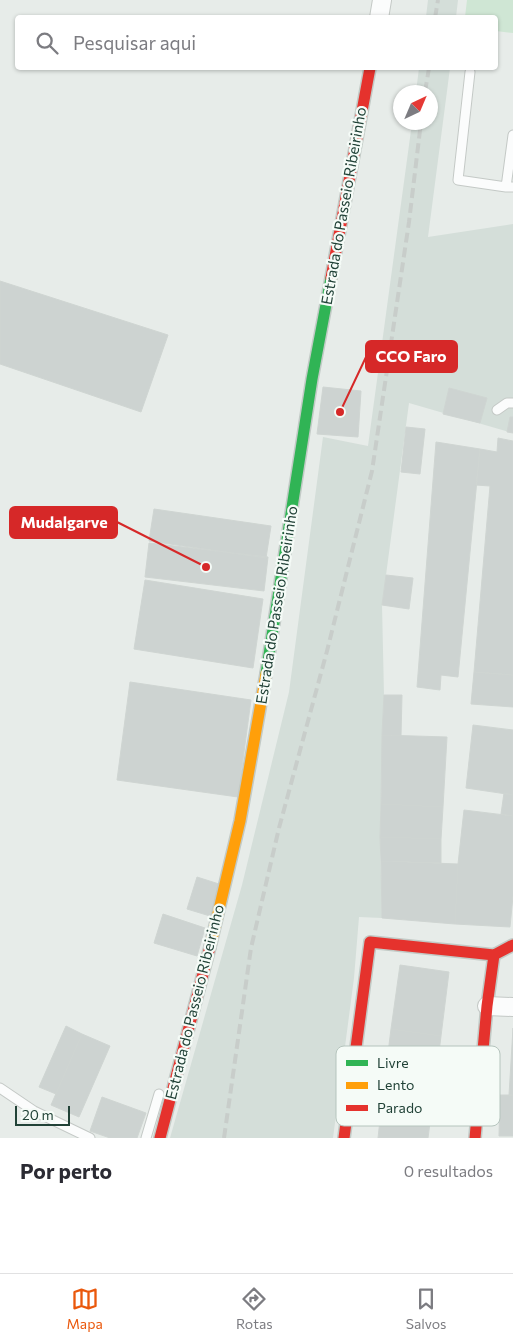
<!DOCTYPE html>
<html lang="pt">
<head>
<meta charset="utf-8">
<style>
	:root { --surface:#fff; --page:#f2f2f3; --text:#2b2b33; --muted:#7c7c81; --line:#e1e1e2; --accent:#ea580c }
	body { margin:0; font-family:Commissioner,sans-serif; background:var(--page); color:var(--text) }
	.compass { position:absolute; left:393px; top:85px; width:45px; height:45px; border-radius:50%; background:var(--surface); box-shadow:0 1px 4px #0004; rotate:44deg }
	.scale { position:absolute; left:15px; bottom:12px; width:55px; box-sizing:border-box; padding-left:5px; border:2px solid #214237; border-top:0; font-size:14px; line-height:18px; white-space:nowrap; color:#214237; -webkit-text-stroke:4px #f5fbf7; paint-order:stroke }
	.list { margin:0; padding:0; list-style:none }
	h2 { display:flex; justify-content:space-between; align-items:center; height:65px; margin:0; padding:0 20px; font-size:21px }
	h2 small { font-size:16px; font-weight:400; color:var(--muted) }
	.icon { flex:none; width:28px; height:28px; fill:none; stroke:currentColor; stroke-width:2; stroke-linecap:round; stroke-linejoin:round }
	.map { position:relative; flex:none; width:513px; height:1138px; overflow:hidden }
	.search { position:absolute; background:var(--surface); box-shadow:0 1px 4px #0004; left:15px; right:15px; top:15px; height:55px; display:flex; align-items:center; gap:12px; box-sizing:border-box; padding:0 18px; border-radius:5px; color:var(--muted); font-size:19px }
	.sheet { height:135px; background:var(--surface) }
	nav { display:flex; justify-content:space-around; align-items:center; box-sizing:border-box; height:70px; border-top:1px solid var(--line); background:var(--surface); font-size:14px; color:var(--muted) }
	nav a { display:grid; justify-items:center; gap:2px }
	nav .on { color:var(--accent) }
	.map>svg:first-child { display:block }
</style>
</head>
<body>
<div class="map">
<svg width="513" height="1138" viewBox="0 0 513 1138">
	<rect width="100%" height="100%" fill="#e7ece9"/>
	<path fill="#d4ded9" d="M428,0H458L456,17H426Z
		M419,68H450L428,237L513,224V433L409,403L382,605L384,695L380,837L382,918L359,917L354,978L333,1138H170L242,885L289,692L323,437L368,446L412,123L430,122V92H416Z"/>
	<path fill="#cfe6d4" d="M467,0H513V33L496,31V18L465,17Z"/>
	<path fill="#cdd3d1" stroke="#cfd5d2" d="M0,281L168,335L141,412L0,364Z
		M323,387L361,391L358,437L317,434Z
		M449,388L487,398L480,423L443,414Z
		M510,417H513V433L507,432Z
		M406,427L425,429L420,474L401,472Z
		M498,438L513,441V675L474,672L490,486L476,485L480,449L497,452Z
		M436,442L480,449L458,677L441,675L440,690L417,687Z
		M154,509L271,526L266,558L149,541Z
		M149,543L268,557L264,591L145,577Z
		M386,575L413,578L409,609L382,605Z
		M145,580L263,599L253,668L134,649Z
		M474,672L513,675V707L471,704Z
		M130,682L251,700L238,797L117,780Z
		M384,695H402L401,736L382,735Z
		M473,725L513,730V795L466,788Z
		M382,735L447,737L443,807L381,804Z
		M504,793L513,795V816L501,814Z
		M381,804L443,807L441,839L380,837Z
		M464,810L513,816V896L510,927L455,924L458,864Z
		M380,837L441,839V863L381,861Z
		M381,861L458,864L455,924L382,918Z
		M197,877L219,884L210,916L187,909Z
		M163,914L205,928L197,956L154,943Z
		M400,965L449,972L441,1036L391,1029Z
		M66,1026L82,1034L56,1094L39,1087Z
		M513,1028V1095H509Z
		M391,1029L441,1036L433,1100L383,1093Z
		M82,1034L110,1046L79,1117L51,1105Z
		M383,1093L433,1100L428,1138H378Z
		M500,1095H513V1136H499Z
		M102,1097L146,1113L137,1138H110L90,1131Z"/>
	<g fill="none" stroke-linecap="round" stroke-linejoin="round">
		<g stroke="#c4c9c6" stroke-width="11">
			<path id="lane" d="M470,72L458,180L506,187
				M513,135L506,187H513
				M497,410L507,403H513
				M0,1088L34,1111L90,1138
				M146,1138L159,1094"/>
		</g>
		<g stroke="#c4c9c6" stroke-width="20">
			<path id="street" d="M379,18L382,0
				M487,1006L513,1007"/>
		</g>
		<g stroke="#c2cac6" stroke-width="14">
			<path id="fast" d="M266,674L312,379L331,278"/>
		</g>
		<g stroke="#c2cac6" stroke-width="14">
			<path id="slow" d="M210,947L240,821L266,674"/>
		</g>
		<g stroke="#c2cac6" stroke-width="14">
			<path id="jam" d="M331,278L370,68
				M160,1138L210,947
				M344,1138L370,942L494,955L513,945
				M475,1138L487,1006L494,955"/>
		</g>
		<use href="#lane" stroke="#fbfcfc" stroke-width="9"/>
		<use href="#street" stroke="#fbfcfc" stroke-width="18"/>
		<use href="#fast" stroke="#30b455" stroke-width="11"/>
		<use href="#slow" stroke="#ff9f0a" stroke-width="11"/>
		<use href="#jam" stroke="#e5322d" stroke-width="11"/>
		<path stroke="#c8cdca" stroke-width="4" stroke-dasharray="10 5" stroke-linecap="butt" d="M435,18L438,0
			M425,92L429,68
			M224,1138L251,948L279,828L327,651L372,471L409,222L421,122"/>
	</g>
	<g text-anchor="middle" stroke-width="4.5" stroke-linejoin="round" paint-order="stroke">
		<g font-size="15" fill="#214237" stroke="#f5fbf7">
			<text transform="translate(344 206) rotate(-80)" y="5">Estrada do Passeio Ribeirinho</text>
			<text transform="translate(277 605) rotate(-81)" y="5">Estrada do Passeio Ribeirinho</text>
			<text transform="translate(195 1002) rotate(-76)" y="5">Estrada do Passeio Ribeirinho</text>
		</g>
	</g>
	<rect x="336" y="1046" width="164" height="80" rx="8" fill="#f5fbf7" stroke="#b5c4bd" stroke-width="1"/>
	<rect x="346" y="1060" width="22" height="6" fill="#30b455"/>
	<rect x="346" y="1082" width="22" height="7" fill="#ff9f0a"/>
	<rect x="346" y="1105" width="22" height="6" fill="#e5322d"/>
	<g font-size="14" fill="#214237">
		<text x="377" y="1068">Livre</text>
		<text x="377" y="1090">Lento</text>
		<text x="377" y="1113">Parado</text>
	</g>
	<path fill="none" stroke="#d62828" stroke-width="2" d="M340 412L366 357M206 567L117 522"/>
	<g fill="#d62828" stroke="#f5fbf7" stroke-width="2">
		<circle cx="340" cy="412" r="5"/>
		<circle cx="206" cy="567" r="5"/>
	</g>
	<g fill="#d62828" stroke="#d62828" stroke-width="2">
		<rect x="366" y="341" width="91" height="31" rx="5"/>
		<rect x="10" y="507" width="107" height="31" rx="5"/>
	</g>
	<g font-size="16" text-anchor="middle" font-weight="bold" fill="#fff">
		<text x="411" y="362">CCO Faro</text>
		<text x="64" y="528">Mudalgarve</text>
	</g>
</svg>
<svg class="compass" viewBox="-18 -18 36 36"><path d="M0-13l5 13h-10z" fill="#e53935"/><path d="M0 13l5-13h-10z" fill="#7c7c81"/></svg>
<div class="scale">20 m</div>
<div class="search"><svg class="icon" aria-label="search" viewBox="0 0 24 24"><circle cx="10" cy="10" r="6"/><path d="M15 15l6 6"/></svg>Pesquisar aqui</div>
</div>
<section class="sheet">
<h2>Por perto<small>0 resultados</small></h2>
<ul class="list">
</ul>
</section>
<nav>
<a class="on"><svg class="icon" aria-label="map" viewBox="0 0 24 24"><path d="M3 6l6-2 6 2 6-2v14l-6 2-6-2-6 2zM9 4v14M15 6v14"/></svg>Mapa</a>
<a><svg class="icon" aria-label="directions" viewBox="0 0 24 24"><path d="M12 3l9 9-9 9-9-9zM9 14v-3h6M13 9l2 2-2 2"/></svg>Rotas</a>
<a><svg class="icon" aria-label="saved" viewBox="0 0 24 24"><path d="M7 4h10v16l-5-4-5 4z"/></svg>Salvos</a>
</nav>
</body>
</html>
